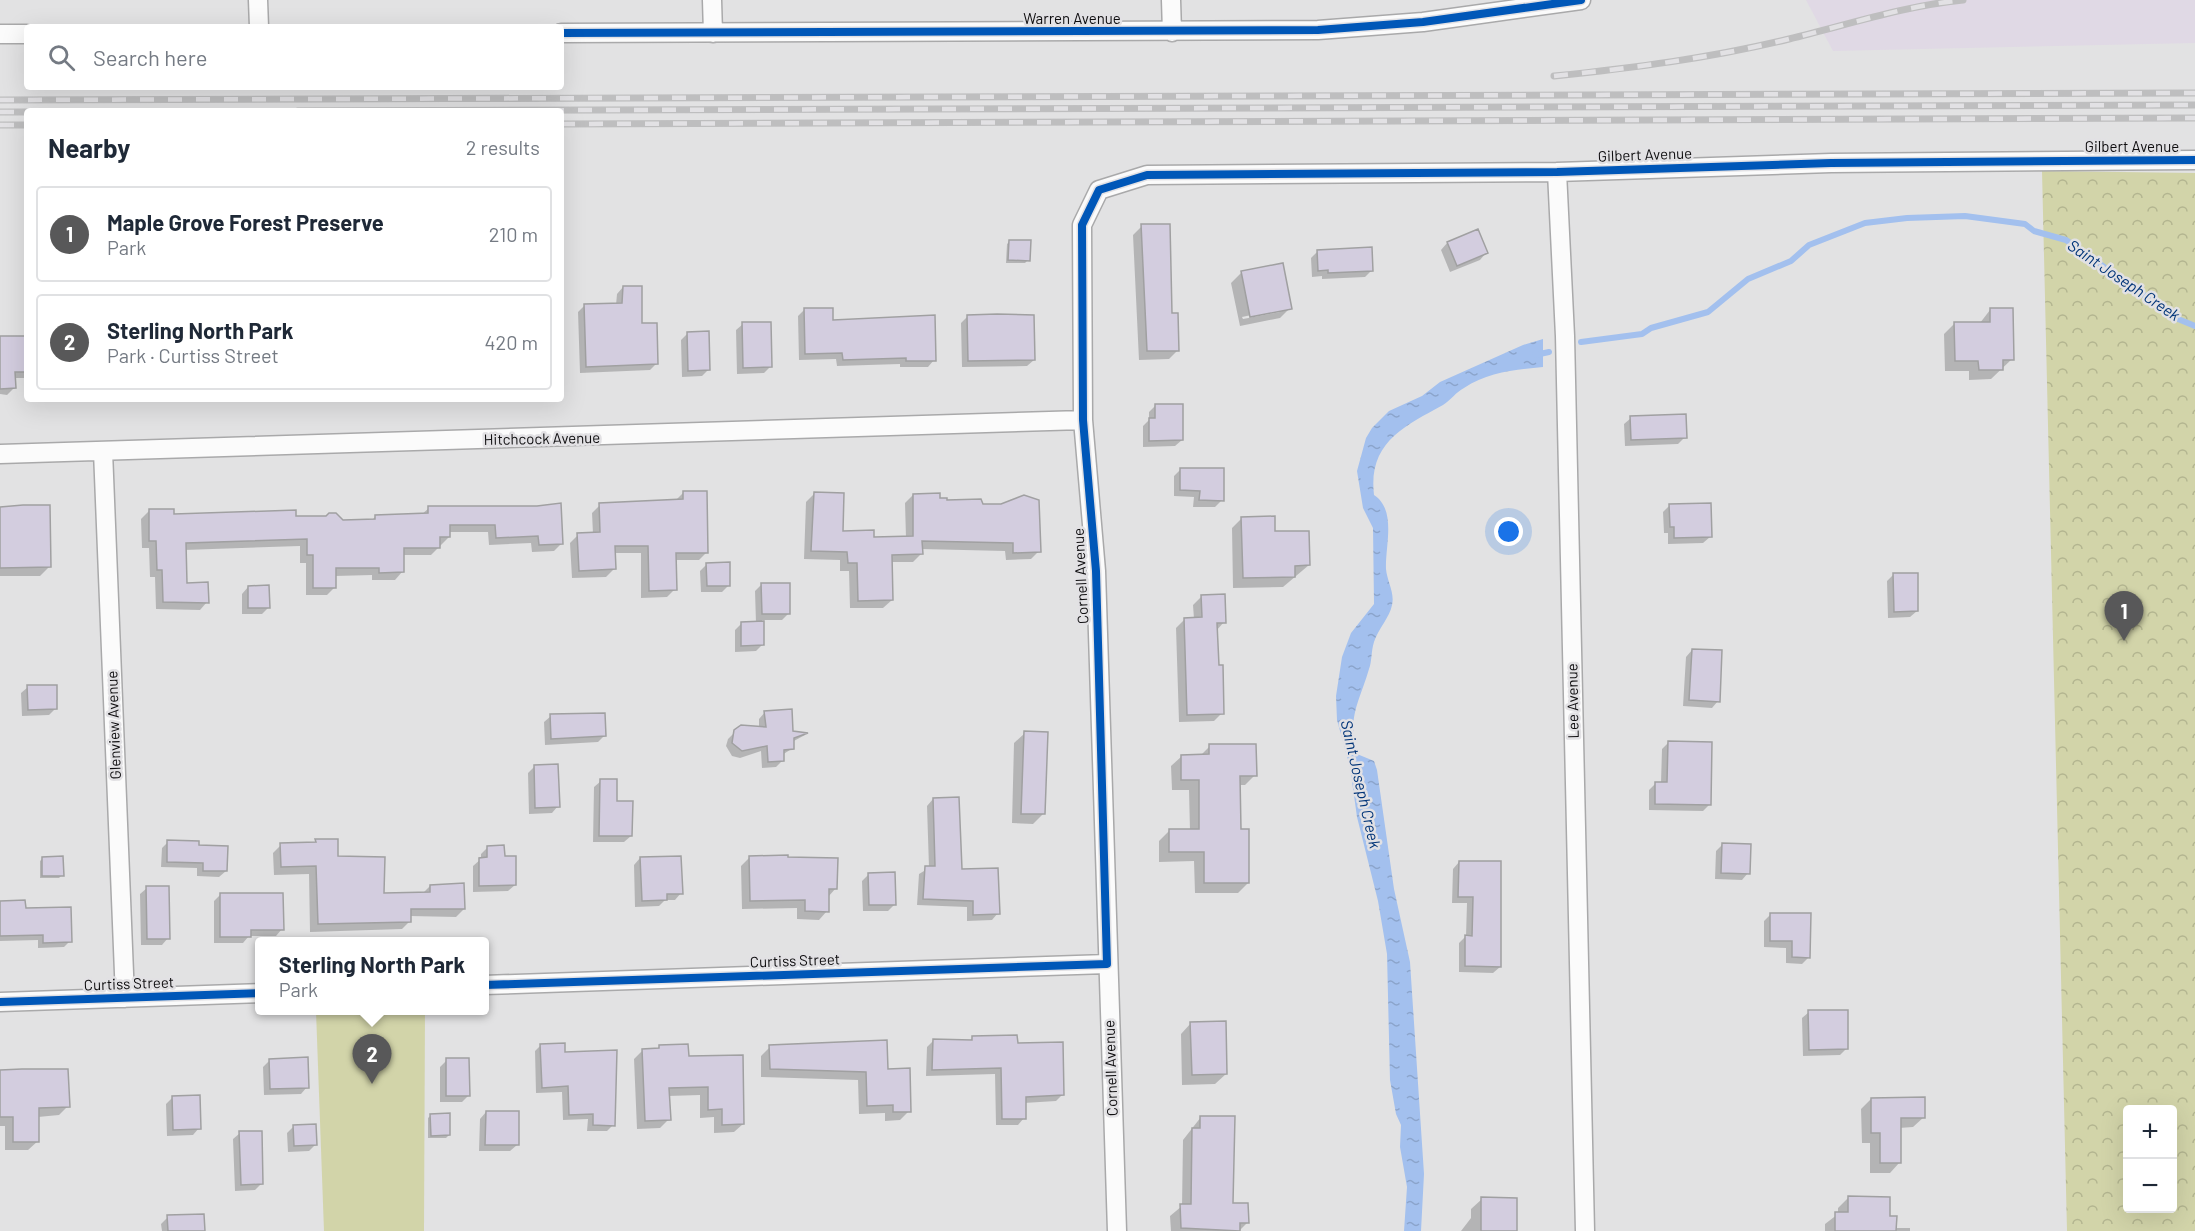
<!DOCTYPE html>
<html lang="en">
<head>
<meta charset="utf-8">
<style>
	:root { --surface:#fff; --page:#f6f6f7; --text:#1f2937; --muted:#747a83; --line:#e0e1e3; --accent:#585859 }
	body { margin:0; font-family:Barlow,sans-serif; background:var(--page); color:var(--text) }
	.controls { position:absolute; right:18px; bottom:18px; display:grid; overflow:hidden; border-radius:6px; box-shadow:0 6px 24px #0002 }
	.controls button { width:54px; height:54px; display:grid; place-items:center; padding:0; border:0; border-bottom:2px solid var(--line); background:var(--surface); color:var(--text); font:30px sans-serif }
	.you { position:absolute; left:1509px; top:532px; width:21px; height:21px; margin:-15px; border:4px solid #fff; border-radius:50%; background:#1a73e8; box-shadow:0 0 0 9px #1a73e833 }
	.badge { display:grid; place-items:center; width:39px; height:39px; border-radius:50%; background:var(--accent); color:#fff; font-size:20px; font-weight:700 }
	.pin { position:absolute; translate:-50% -50px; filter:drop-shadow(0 2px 3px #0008) }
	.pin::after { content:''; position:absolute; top:32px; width:21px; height:18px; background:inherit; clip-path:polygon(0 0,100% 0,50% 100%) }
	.popup { position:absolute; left:255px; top:937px; width:234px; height:78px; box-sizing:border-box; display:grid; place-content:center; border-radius:6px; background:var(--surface); filter:drop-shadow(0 2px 4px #0005); font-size:20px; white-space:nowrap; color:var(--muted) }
	.popup b { font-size:22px; color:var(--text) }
	.popup::after { content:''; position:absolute; left:50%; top:100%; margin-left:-12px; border:12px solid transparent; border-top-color:var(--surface) }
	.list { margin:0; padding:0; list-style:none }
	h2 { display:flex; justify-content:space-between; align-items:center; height:78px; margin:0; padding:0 24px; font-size:26px }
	h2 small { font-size:20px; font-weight:400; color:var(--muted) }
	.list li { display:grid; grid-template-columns:39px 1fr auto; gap:18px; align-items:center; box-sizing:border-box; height:96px; margin:0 12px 12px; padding:0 12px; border:2px solid var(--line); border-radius:6px }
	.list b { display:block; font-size:22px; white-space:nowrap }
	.list p { margin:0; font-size:20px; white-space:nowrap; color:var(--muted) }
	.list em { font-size:20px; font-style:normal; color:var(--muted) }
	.icon { flex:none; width:33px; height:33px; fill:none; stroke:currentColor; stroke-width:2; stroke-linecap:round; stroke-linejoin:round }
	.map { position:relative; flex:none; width:2195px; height:1231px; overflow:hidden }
	.search { position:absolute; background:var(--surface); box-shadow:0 6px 24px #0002; left:24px; top:24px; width:540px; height:66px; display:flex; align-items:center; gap:15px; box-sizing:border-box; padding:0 21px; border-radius:6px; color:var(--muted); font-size:22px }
	.panel { position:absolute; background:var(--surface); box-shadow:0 6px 24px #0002; left:24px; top:108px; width:540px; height:294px; border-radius:6px }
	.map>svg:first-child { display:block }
</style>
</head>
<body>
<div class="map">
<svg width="2195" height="1231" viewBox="0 0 2195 1231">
	<defs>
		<pattern id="forest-crowns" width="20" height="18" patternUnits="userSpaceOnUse" patternTransform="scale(1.5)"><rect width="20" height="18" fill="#d2d4a9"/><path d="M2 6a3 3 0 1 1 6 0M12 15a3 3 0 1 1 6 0" fill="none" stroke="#b3b590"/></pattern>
		<pattern id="water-ripples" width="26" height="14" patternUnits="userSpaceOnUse" patternTransform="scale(1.5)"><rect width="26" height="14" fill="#a3c0ee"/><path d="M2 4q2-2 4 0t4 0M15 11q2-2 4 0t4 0" fill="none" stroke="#8ba4cb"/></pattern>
	</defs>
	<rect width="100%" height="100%" fill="#e2e2e3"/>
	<path fill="#e0d9e5" d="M1806,0H2195V43L1833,51Z"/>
	<path fill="#d2d4a9" d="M316,1011H425L424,1231H324Z"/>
	<path fill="url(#forest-crowns)" fill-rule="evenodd" d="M2042,171L2195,173V1231H2067ZM2128,1110H2172V1208H2128Z"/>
	<path fill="url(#water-ripples)" d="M1543,339V367C1515,370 1488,372 1464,388C1456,392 1451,400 1443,405C1403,427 1368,443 1374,495C1397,510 1385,546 1386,569C1387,581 1395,593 1392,605C1390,617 1378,629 1374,642C1371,651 1372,661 1369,669C1359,703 1347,717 1357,754L1374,761L1377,770L1394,889L1410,962L1424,1174L1421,1231H1404L1407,1187L1400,1147L1401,1125L1396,1114L1390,1080L1387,954L1378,901L1357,817L1350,767L1337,720L1336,696L1342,657L1351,633L1374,604L1373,528L1363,508L1357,471L1366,438L1372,428L1389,411L1422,396L1440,382L1523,345Z"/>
	<path fill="#0003" fill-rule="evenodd" d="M1142,226L1171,315L1178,350L1169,359L1139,360L1133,235Z
		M1477,231L1486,253L1480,260L1450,272L1441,250L1447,243Z
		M1010,241L1028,260L1025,263H1006L1007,244Z
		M1318,251L1371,271L1365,277L1322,279V276L1312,277L1311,258Z
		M1242,272L1290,308L1280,318L1240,326L1231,283ZM1280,309V312L1243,319L1242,317Z
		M623,287L656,364L650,370L580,373L578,312L585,305H616L617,294Z
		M804,310L832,322L934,360L928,367H900V364L837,366L836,359L799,360L798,316Z
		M1990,310L2012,359L1991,379L1969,380V371H1945L1944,334L1954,324L1980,323Z
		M968,316L1034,360L1027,366L962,367L961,323Z
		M743,324L771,366L764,373L737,374L736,330Z
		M688,333L708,370L702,376L682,377L681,340Z
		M27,337V378H14V388L7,395L0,394V338Z
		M1155,406L1182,440L1175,446L1143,447V426L1149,420V412Z
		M1631,418L1685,437L1678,444L1625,446L1624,424Z
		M1181,469L1222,500L1215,507H1193L1194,497L1174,496V476Z
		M683,493L707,552L699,560H675V589L667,597L641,598V553H614V569L606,577L572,578L570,543L578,535L593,534L592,513L600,505L675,501Z
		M814,494L842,533L873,538H906L905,503L913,495L982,505L1039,551L1031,559L1006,560L1005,551L921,549V554L913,562H891L892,600L883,608H850L849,571H840V560L804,559L806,502Z
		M1670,505L1710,537L1703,543L1668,544V533H1664L1663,512Z
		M0,508L50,566L40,576H0Z
		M429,508H537L562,543L554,551L532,552L531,543L489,545L488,532H449V537L431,555H402V572L395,580H372V575L335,576V587L327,595H306V563H300V546L184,550L185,584L207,602L200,610L156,609L155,577H150L149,548H142L141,519L149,511L173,516L342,521H371L376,516L421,515Z
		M1242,518L1274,533L1309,565L1283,587L1233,588L1232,528Z
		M707,564L729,585L722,592H701L700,571Z
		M1893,575L1917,611L1910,617L1888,618L1887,581Z
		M762,584L789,613L782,620H762L763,644L756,651L735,652V630L741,624L756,623L755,591Z
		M248,587L269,607L262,614H242V594Z
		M1202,596L1224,622L1216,631L1222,713L1214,721L1179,722L1176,628L1184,620L1194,619L1193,605Z
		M1692,650L1718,701L1712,708L1683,706L1686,657Z
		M28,687L56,708L49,715L22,716L21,693Z
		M765,712L792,733L805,735L792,742L793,748L782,755L783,760L776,767L762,768L761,751L740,758L732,756L726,746L728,739L735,732L759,728V719Z
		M551,716L604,736L598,742L545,745L544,722Z
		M1025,733L1043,814L1033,824L1012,823L1014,743Z
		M1669,742L1710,804L1703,811L1649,810V790L1656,783H1661L1662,749Z
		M1210,746L1255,775L1245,785H1239L1240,830L1248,883L1238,893H1195L1194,861L1159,862V841L1169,831H1190L1189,790H1172L1171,766L1182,756H1200Z
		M535,766L558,806L552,813L529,814L528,773Z
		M601,781L631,836L624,842H593L594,787Z
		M933,799L960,871L998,913L992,920L967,921V907L917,905L919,874L929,868L927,806Z
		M336,840V858L383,894L423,893L430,886L464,909L456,917L410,916V921L402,929L310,932L309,874L274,875L273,853L281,845Z
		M168,842L226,871L219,877L197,876V868L161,867L162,848Z
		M1723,844L1748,873L1742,880L1715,879L1716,851Z
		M488,847L515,885L508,891L473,892V866L481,859V854Z
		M750,857L836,888L828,897L827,911L819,920L797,919V908L742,909L741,866Z
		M43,858L62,875L59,878H40V861Z
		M640,858L681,893L675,900H665L659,906L635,907L634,865Z
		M1459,862L1501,924L1500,967L1493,973L1459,972V943L1466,936L1467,903H1452L1453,869Z
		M869,874L895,904L888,911H863L862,881Z
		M147,888L168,938L162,945H141L140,894Z
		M221,894L282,929L276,936H249L243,943H214V901Z
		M0,902L24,910L70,941L64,947L38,948V940L0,941Z
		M1771,914L1809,957L1802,964L1786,963V948L1764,947V921Z
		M1809,1012L1846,1049L1840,1055L1803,1056L1802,1018Z
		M1191,1023L1226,1074L1215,1084L1182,1085L1181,1034Z
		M973,1037L1016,1044L1062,1095L1056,1101L1024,1103V1118L1018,1125H996L995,1074L926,1076L927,1047L933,1041L969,1042Z
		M541,1045L564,1053L613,1125L607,1131H587L588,1119L563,1120L562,1092L536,1093L535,1051Z
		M660,1046L687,1057L743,1124L734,1132L714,1133V1117L700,1118V1095L668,1096L669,1119L660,1128L637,1129L634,1059L643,1050H656Z
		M770,1047L886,1070L909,1111L900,1120L885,1121V1113L859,1114L858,1080L761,1077V1056Z
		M270,1060L307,1087L301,1094L264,1095L263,1067Z
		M447,1060L468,1096L462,1102H440V1067Z
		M0,1071L68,1106L59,1115L38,1117V1141L28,1150H5V1126H0Z
		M173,1097L199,1128L193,1135L167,1136L166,1104Z
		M1871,1099L1924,1117L1913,1127L1899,1128L1900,1162L1890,1173H1870V1143H1862L1861,1109Z
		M486,1112L517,1145L510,1151H479L480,1119Z
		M431,1115L449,1135L446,1138H428V1118Z
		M1201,1117L1231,1205L1247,1223L1239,1231H1171L1170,1216L1182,1206L1183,1140Z
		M294,1126L315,1145L309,1151L288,1152L287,1133Z
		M240,1133L261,1184L255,1190L235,1191L233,1139Z
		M1849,1197L1889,1217L1895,1228H1910V1231H1825V1224L1838,1214V1208Z
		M1482,1199L1515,1231H1461L1471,1218V1209Z
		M168,1217L203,1231H162L161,1224Z"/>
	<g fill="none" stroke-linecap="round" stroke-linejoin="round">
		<path stroke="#a3c0ee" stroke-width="6" d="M1581,342L1642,334L1651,328L1708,312L1748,279L1791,261L1809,245L1865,223L1907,218L1965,216L2025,224L2034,231L2066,240L2178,319L2195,326
			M1535,355L1549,352"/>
	</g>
	<path fill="#d3cddf" stroke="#a0a0a1" stroke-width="1.5" d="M1141,224H1170L1172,313H1178L1179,351H1147Z
		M1478,229L1488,253L1457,266L1447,242Z
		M1009,240H1031L1030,261L1008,260Z
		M1372,247L1373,271L1328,273V270L1318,271L1317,250Z
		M1283,263L1292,309L1250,317L1241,271Z
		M623,286H642V323H657L658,364L586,367L584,304L622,303Z
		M804,308H833V320L935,315L936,361H906V358L843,360L842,353L805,354Z
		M1990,308H2013L2014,360H2003V370H1979L1978,361H1955L1954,322H1990Z
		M997,314L1034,315L1035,360L968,361L967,315Z
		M742,322H771L772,367L743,368Z
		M709,331L710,370L688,371L687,332Z
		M0,336H27V372H15L16,388L0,389Z
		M1155,404H1183V440L1149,441V418H1155Z
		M1686,414L1687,438L1631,440L1630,416Z
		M1180,468H1224V501L1199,500L1200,491L1180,490Z
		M683,491H707L708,553H676L677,590L649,591L648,546H615L616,569L579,571L577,533L600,532L599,503L683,499Z
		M814,492L844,493L843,531L874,530V537L913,536V494L940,493V498H947V500L981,499L983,504H1001L1024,495L1039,500L1041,552L1013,553V543L922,541L923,554L892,555L893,600L858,601L857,563H848L847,552L811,551Z
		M561,503L563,544L539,545L538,536L496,538L495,525H450V537H440V548H404V572L379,573V568H336V588H313V555H307V539L186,543L187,583L208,582L209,603L163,602L162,570H157L156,541H149V509H174V514L296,510V516H326L329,513H336L343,520L375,519V515L428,513V506H537Z
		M1711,503L1712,537L1674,538V527H1670L1669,504Z
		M23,505H50L51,567L0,568V507Z
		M1275,516V531H1309L1310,565L1295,566V577L1243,578L1241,517Z
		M730,562V586H707L706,563Z
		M1893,573H1918V611L1894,612Z
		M761,583H790V614H762Z
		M269,585L270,608H248V586Z
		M1225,594L1226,623H1217L1219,665H1223L1224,714L1187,715L1184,618L1202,617L1201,595Z
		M764,621V645L741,646V622Z
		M1692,649L1722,650L1720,702L1689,700Z
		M27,685H57V709L28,710Z
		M792,709L793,731L808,733L794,738V749L784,750V761L768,762L767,746L742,751L732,743L734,730L741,725L766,727L764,711Z
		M605,713L606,736L551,739L550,714Z
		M1024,731L1048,732L1045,814H1021Z
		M1668,741L1712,742L1711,805L1655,804V782H1667Z
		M1209,744H1256L1257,776H1240L1241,829H1249V883H1204V852H1169V829H1199V780H1181V755L1209,754Z
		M558,764L560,807L535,808L534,765Z
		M600,779H617V801H633L632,836H599Z
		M959,797L962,869L998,868L1000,914L973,915V901L923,899L925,866H935L933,798Z
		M315,839H338V856L385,857L384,893L430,892V885L464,883L465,909H411V922L318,924L316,866L281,867L280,843L316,842Z
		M167,840L199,841V845L228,846L227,871H203V863L167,862Z
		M1722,843L1751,844L1750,874L1721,873Z
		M504,845L505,856H516V885L479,886V858L487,857V846Z
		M788,855V857L838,858L837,889H829V912L805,911V900L750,901L749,856Z
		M63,856L64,876H42V857Z
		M681,856L683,894H667V900L642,901L640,857Z
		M1459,861H1501V967L1465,966V935L1472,936L1473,897H1458Z
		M895,872L896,905H869L868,873Z
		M146,886H169L170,939H147Z
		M220,893H283L284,930H251V937H220Z
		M25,900L26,908L71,907L72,942L43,943V935L0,936V901Z
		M1770,913H1811L1810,958L1792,957V941H1770Z
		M1808,1010H1848V1049L1809,1050Z
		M1226,1021L1227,1074L1192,1075L1190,1022Z
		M1017,1035L1018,1043L1063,1042L1064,1095L1026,1097V1119H1002L1001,1068L932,1070L933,1039L972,1040V1036Z
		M887,1040L888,1069L910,1068L911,1112H893V1105L867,1106L866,1072L770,1069L769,1045Z
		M565,1043V1052L617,1050L615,1126L593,1125V1114L569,1115L568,1086L542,1088L540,1044Z
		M688,1044L689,1056L743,1055L744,1124L722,1125V1109L708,1110V1087L669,1088L671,1120L645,1121L642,1049L659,1048V1045Z
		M308,1057L309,1088L270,1089L269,1059Z
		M446,1058H469L470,1096H446Z
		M22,1069H68L70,1107L39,1108V1142H13V1117H0V1070Z
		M200,1095L201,1129L173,1130L172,1096Z
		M1925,1097V1118H1901V1163H1880V1133H1871V1098Z
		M486,1111H519V1145H485Z
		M450,1113V1135L431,1136L430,1114Z
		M1200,1116H1235L1233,1203H1248L1249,1223H1240V1231L1181,1228L1180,1204H1191L1192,1128H1200Z
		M316,1124L317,1145L294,1146L293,1125Z
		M239,1131H262L263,1184L241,1185Z
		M1848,1196L1890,1197V1216H1897L1896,1231H1835V1212H1848Z
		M1481,1197L1517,1198V1231H1481Z
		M204,1214L205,1231H168L167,1215Z"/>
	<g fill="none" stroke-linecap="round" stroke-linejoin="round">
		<g stroke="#a9a9aa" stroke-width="21">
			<path id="minor" d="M258,0L259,27
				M712,0L713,33
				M1171,0L1172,32
				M561,33L1318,30L1423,22L1581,0
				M0,34H27
				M1557,172L1565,336L1585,1231
				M103,451L125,998
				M0,454L1083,420
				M484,985L1107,964
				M0,1002L260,993
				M1117,1231L1096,571L1083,420L1082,225L1099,190L1147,175L1557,172L1831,163L2195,160"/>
		</g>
		<use href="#minor" stroke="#fbfbfb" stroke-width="18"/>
		<g stroke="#bebebf" stroke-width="7">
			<path id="rail" d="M1554,76C1633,68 1711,58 1789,39C1847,25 1903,6 1963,0
				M0,100L2195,93
				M298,111L2195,105
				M0,112H27
				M561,124L2195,118
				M0,125H27"/>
		</g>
		<use href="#rail" stroke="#e2e1e4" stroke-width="4.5" stroke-dasharray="14" stroke-linecap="butt"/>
		<g stroke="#e2e1e4" stroke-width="11">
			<path id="cycleway" d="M561,33L1318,30L1423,22L1581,0
				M484,985L1107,964L1096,571L1083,420L1082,225L1099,190L1147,175L1557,172L1831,163L2195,160
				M0,1002L260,993"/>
		</g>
		<use href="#cycleway" stroke="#0057b8" stroke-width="8"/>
	</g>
	<g text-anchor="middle" stroke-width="5" stroke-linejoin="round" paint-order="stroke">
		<g font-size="15" fill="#0e0d0f" stroke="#e2e1e4">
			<text x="1072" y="24">Warren Avenue</text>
			<text x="2132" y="152">Gilbert Avenue</text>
			<text transform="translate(1645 155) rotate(-2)" y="5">Gilbert Avenue</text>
			<text transform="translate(542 439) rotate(-1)" y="5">Hitchcock Avenue</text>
			<text transform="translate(1081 576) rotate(-93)" y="5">Cornell Avenue</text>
			<text transform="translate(1573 701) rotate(-91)" y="5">Lee Avenue</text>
			<text transform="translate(114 725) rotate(-92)" y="5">Glenview Avenue</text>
			<text transform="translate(795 961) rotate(-2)" y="5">Curtiss Street</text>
			<text transform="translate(129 984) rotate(-2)" y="5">Curtiss Street</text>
			<text transform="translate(1111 1068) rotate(-92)" y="5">Cornell Avenue</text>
		</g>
		<g font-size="16" font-style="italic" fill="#003478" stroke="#e2e1e4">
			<text transform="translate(2124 280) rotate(34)" y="6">Saint Joseph Creek</text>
			<text transform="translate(1361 784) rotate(77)" y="6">Saint Joseph Creek</text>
		</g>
	</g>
</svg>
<div class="controls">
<button>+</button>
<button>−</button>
</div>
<div class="you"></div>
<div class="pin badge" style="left:2124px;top:641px">1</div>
<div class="pin badge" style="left:372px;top:1084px">2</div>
<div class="popup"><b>Sterling North Park</b>Park</div>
<div class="search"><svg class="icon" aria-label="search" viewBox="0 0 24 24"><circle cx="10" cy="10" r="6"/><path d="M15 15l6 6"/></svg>Search here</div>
<section class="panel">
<h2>Nearby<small>2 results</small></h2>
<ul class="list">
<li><span class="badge">1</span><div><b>Maple Grove Forest Preserve</b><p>Park</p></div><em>210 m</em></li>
<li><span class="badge">2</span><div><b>Sterling North Park</b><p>Park · Curtiss Street</p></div><em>420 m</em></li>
</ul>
</section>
</div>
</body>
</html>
